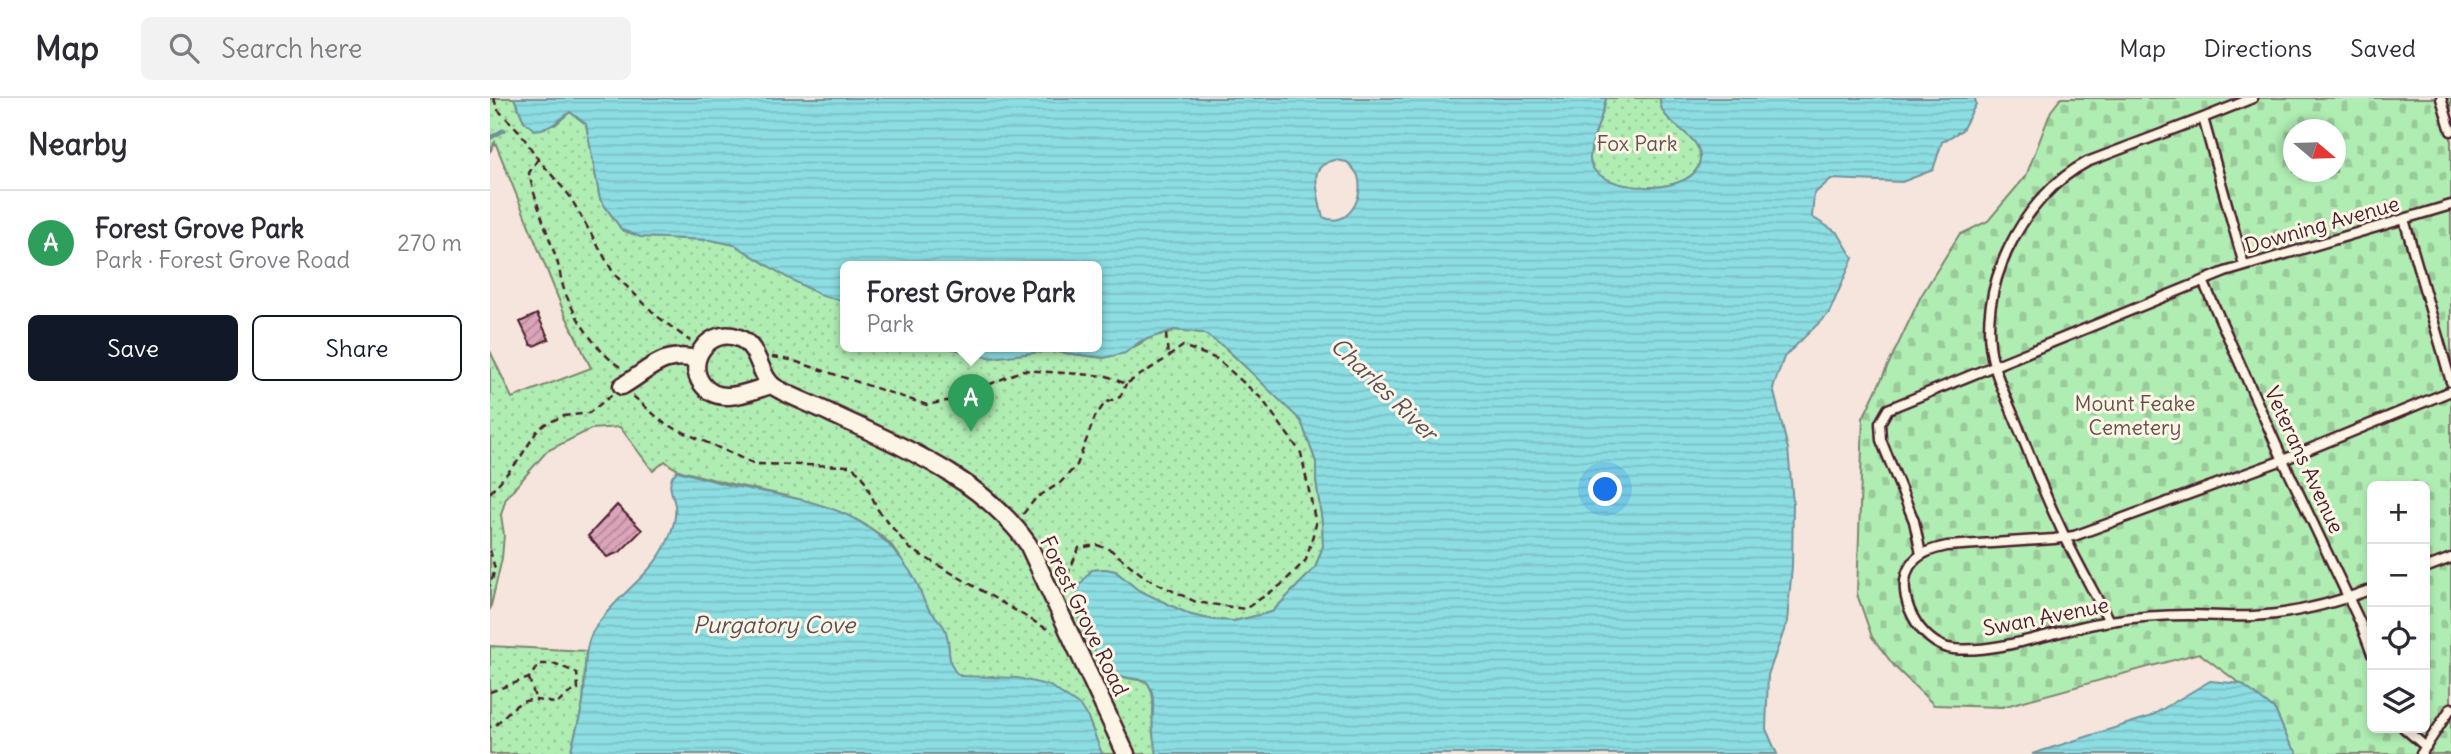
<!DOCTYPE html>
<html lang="en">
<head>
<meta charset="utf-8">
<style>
	:root { --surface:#fff; --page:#f2f2f3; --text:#2b2b33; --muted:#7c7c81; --line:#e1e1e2; --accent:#111827 }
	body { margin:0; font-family:Delius,sans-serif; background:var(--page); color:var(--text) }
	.controls { position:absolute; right:21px; bottom:21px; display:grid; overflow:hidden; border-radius:10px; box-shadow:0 4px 10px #0003 }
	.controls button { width:63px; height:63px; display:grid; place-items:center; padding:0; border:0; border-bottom:2px solid var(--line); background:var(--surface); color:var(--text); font:35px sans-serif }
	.compass { position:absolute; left:1793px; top:21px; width:63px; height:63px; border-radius:50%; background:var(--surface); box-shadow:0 4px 10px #0003; rotate:109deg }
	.you { position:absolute; left:1116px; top:392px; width:24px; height:24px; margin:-18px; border:5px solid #fff; border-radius:50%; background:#1a73e8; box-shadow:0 0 0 10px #1a73e833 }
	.badge { display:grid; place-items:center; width:46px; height:46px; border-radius:50%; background:var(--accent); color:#fff; font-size:23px; font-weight:700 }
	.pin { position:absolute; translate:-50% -58px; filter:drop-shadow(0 2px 4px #0008) }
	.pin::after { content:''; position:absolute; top:37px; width:24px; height:21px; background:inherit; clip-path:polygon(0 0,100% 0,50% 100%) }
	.popup { position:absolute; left:350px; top:163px; width:262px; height:91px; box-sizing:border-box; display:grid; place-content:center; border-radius:10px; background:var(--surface); filter:drop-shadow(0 2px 5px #0005); font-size:23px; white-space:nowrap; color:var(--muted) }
	.popup b { font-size:26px; color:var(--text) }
	.popup::after { content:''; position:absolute; left:50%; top:100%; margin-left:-14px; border:14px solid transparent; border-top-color:var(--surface) }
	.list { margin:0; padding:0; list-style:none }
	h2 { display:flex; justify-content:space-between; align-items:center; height:91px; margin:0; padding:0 28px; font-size:30px }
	h2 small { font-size:23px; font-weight:400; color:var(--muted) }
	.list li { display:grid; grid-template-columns:46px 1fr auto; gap:21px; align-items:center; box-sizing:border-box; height:105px; padding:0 28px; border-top:2px solid var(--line) }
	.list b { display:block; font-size:26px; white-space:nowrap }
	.list p { margin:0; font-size:23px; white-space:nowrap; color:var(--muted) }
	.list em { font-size:23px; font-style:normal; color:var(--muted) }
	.actions { display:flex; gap:14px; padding:21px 28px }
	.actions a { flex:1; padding:16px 0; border:2px solid var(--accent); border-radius:10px; text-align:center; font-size:24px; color:var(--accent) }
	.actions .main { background:var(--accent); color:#fff }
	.icon { flex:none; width:38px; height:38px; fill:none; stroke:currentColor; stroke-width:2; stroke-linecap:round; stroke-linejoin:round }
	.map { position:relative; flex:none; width:1961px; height:656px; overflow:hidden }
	header { display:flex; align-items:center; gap:42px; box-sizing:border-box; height:98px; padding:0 35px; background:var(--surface); border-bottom:2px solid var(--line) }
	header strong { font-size:33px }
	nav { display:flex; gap:38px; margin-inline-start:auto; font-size:24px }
	.search { width:490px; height:63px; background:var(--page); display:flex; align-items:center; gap:18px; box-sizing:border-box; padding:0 24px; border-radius:10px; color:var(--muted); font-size:26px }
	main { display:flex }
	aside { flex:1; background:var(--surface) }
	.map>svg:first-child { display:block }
</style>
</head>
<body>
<header>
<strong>Map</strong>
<div class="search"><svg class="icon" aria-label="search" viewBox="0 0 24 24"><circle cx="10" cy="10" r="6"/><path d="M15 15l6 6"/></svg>Search here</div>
<nav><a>Map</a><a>Directions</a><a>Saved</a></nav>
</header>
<main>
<aside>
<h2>Nearby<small></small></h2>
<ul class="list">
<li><span class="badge" style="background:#2e9e5b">A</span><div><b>Forest Grove Park</b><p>Park · Forest Grove Road</p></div><em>270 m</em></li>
</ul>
<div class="actions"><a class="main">Save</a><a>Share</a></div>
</aside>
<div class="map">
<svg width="1961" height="656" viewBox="0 0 1961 656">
	<defs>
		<pattern id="cemetery-stones" width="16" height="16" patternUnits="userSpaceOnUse" patternTransform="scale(1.75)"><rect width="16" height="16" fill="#b0edb3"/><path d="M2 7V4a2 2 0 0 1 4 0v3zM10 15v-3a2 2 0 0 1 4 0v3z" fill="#99cb9a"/></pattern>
		<pattern id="park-dots" width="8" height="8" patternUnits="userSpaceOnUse" patternTransform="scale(1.75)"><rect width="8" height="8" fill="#b0edb3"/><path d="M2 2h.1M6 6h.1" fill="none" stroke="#99cb9a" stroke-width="1.8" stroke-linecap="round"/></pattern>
		<pattern id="water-rules" width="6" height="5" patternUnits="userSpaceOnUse" patternTransform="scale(1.75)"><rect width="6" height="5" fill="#8cdee3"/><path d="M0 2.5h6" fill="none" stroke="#7abec3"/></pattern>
		<pattern id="building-hatch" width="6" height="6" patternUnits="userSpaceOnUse" patternTransform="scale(1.75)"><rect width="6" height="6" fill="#dba4b9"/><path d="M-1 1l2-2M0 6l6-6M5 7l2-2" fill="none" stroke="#b48597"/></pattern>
	</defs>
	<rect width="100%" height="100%" fill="#f5e5dc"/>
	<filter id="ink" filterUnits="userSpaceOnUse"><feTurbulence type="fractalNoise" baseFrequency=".0143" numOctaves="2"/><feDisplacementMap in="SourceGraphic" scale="14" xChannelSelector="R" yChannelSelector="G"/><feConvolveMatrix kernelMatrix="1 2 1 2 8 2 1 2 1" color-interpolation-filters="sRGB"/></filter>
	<g filter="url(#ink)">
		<path fill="url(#cemetery-stones)" stroke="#7d866f" stroke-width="2" fill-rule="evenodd" d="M1571,0H1961V656H1808L1799,644L1785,612L1709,555L1512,609L1444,607L1405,569L1382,539L1367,496L1373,320L1431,198L1469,137L1498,123L1536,78L1561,13ZM1804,32H1846V74H1804ZM1882,388H1935V630H1882Z"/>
		<path fill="url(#park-dots)" stroke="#7d866f" stroke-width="2" d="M0,0H24L34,23L65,27L80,14L96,26L110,101L132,132L151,139L221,142L245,147L298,180L333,198L355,203V248H450L465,250L484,257L559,253L614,260L644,249L663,238L676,236L684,232L713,235L724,240L795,305L811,323L826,364V382L832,423L833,448L825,470L782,514L744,523L724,522L701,517L648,492L625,473L615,471L602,472C575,501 587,529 610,556C616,563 622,573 629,577C637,582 647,581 656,583C668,597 661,616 663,633C663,641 666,648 667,656H612L598,620L503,578C492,579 475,582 466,575C456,567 461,551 457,540C454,527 445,520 437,509C423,487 415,459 395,441C344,398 274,397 214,379C196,373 190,376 175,363L163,373L130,329L101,331L57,353L16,400L11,417L14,437L12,460L0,512V253L22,300L101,270L73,212L5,44L0,54Z
			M1116,0H1170C1168,27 1211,34 1210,60C1209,101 1103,96 1100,62C1099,46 1113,18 1116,0Z
			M0,548L96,553L93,606L80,656H0Z"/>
		<path fill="url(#water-rules)" stroke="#729299" stroke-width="2" fill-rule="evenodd" d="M24,0H1116C1113,20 1099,44 1100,62C1103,96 1210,101 1210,60C1211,34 1168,27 1170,0H1485L1486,6L1472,32L1452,44L1443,72L1412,84L1341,81L1324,96L1322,119L1348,135L1363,160L1339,215L1294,259L1283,290L1298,351L1303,405L1302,468L1297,524L1278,577L1276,631L1287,656H667C665,648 663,641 663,633C661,616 668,597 656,583C645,580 635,581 625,575C606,562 584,523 586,500C587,489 594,480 602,472L615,471L625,473L648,492L701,517L724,522L744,523L782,514L825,470L833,448L832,423L826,382V364L811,323L737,251L713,235L684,232L651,243L635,255L614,260L559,253L502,260L450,248H607V168H355V203L333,198L298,180L245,147L221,142L151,139L132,132L110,101L96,26L80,14C67,23 62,31 44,32L34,23ZM845,62L857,64C861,68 866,73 868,78C875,100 857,131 833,119C831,113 830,108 829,102C826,82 820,68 845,62Z
			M187,373C205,377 221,383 239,387C318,404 381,405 426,483C430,491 432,500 437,508C441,515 449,521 454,529C463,545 453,565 470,578L528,580L560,588L590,608L598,620L612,656H80C84,639 90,621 93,604C97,580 91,551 105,530C127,495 169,474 181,434C184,426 186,415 185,407C182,393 175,385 187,373Z
			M1720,583L1752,586L1785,612L1799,644L1808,656H1542L1659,619Z"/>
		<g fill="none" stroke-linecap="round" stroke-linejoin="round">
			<path stroke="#729299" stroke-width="4.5" d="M0,40L14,32"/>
		</g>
		<path fill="url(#building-hatch)" stroke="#4a1f2b" stroke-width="2" d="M47,216L59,241L44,248L41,247L30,224Z
			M127,407L152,432L130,454L117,459L98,438Z"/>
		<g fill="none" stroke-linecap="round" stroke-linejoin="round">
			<g stroke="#4a1f2b" stroke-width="13">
				<path id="service" d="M1951,0L1961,33
					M1914,121L1961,284
					M1754,167L1713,20L1763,0
					M1713,183L1793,362L1870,524L1882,556
					M1431,456L1424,423L1391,342L1390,325L1398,311L1735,174L1961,107
					M1935,470L1961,460
					M1882,491C1845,505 1804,516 1763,518C1742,519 1721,517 1699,517C1673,517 1646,519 1620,523C1571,530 1511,556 1463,551C1430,547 1403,496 1420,468C1428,455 1443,451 1457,448L1564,441L1584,438L1793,362L1961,293
					M1619,523C1602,490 1583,458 1568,424C1553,394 1542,362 1529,331C1521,310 1510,289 1504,267C1483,194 1532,98 1597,64L1713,20
					M1914,630L1936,649
					M1931,656L1961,610"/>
			</g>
			<g stroke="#4a1f2b" stroke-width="21">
				<path id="minor" d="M281,287C260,293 229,309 212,286C194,262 221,228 249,240C270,249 268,275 282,287C291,295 327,308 340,315C410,348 492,380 538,446L636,656
					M132,288C160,272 171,253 207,261"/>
			</g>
			<path stroke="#4a1f2b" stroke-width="2.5" stroke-dasharray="7 5" stroke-linecap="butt" d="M4,0L7,11L29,33L48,61L79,97L124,176L167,218L200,243
				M48,61L39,75C45,103 56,130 65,157C70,169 70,182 75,194C85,220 108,256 132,270
				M676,236L678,259
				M282,259L301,262L437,307L466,301L533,272L617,278L636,286L674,262L693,248L727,261L772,301L811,355L826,426L816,462L791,487L755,511L706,504L656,480L621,452L607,447L589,450L574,485
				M143,298L175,326L265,366L361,368L372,377L388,412L419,450L562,534
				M0,395L28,363L47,333L55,326L74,318L99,315L122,297
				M533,416L546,400L570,385L587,367L605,319L615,305L630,299L636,286
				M0,452L5,471L0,488
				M39,580L45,600
				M0,594L39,580L49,566H66L87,575L88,591L78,596L67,606C33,597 28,603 5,628L0,629"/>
			<use href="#service" stroke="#fcf5e5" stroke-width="8"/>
			<use href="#minor" stroke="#fcf5e5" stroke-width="16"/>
		</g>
	</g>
	<g text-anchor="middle" stroke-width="6" stroke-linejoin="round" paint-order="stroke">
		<g font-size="21" fill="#64524d" stroke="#fcf5e5">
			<text x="1147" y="53">Fox Park</text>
			<text x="1645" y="313">Mount Feake<tspan x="1645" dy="24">Cemetery</tspan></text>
		</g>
		<g font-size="21" fill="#4a1f2b" stroke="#fcf5e5">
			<text transform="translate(1832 127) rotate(-16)" y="7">Downing Avenue</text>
			<text transform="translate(1814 362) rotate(65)" y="7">Veterans Avenue</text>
			<text transform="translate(594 518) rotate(64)" y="7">Forest Grove Road</text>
			<text transform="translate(1556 519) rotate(-11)" y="7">Swan Avenue</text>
		</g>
		<g font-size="23" font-style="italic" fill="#5a4f59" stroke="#fcf5e5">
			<text transform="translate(894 291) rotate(44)" y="8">Charles River</text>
			<text x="284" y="535">Purgatory Cove</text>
		</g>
	</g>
</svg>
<div class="controls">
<button>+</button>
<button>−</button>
<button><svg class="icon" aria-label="locate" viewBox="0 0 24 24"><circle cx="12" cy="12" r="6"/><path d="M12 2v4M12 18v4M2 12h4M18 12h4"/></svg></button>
<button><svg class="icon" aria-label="layers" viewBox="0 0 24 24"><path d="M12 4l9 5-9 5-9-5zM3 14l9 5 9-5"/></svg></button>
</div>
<svg class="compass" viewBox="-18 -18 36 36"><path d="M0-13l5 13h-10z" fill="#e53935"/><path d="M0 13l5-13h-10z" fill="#7c7c81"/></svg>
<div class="you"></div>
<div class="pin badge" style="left:481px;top:334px;background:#2e9e5b">A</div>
<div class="popup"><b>Forest Grove Park</b>Park</div>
</div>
</main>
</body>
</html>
